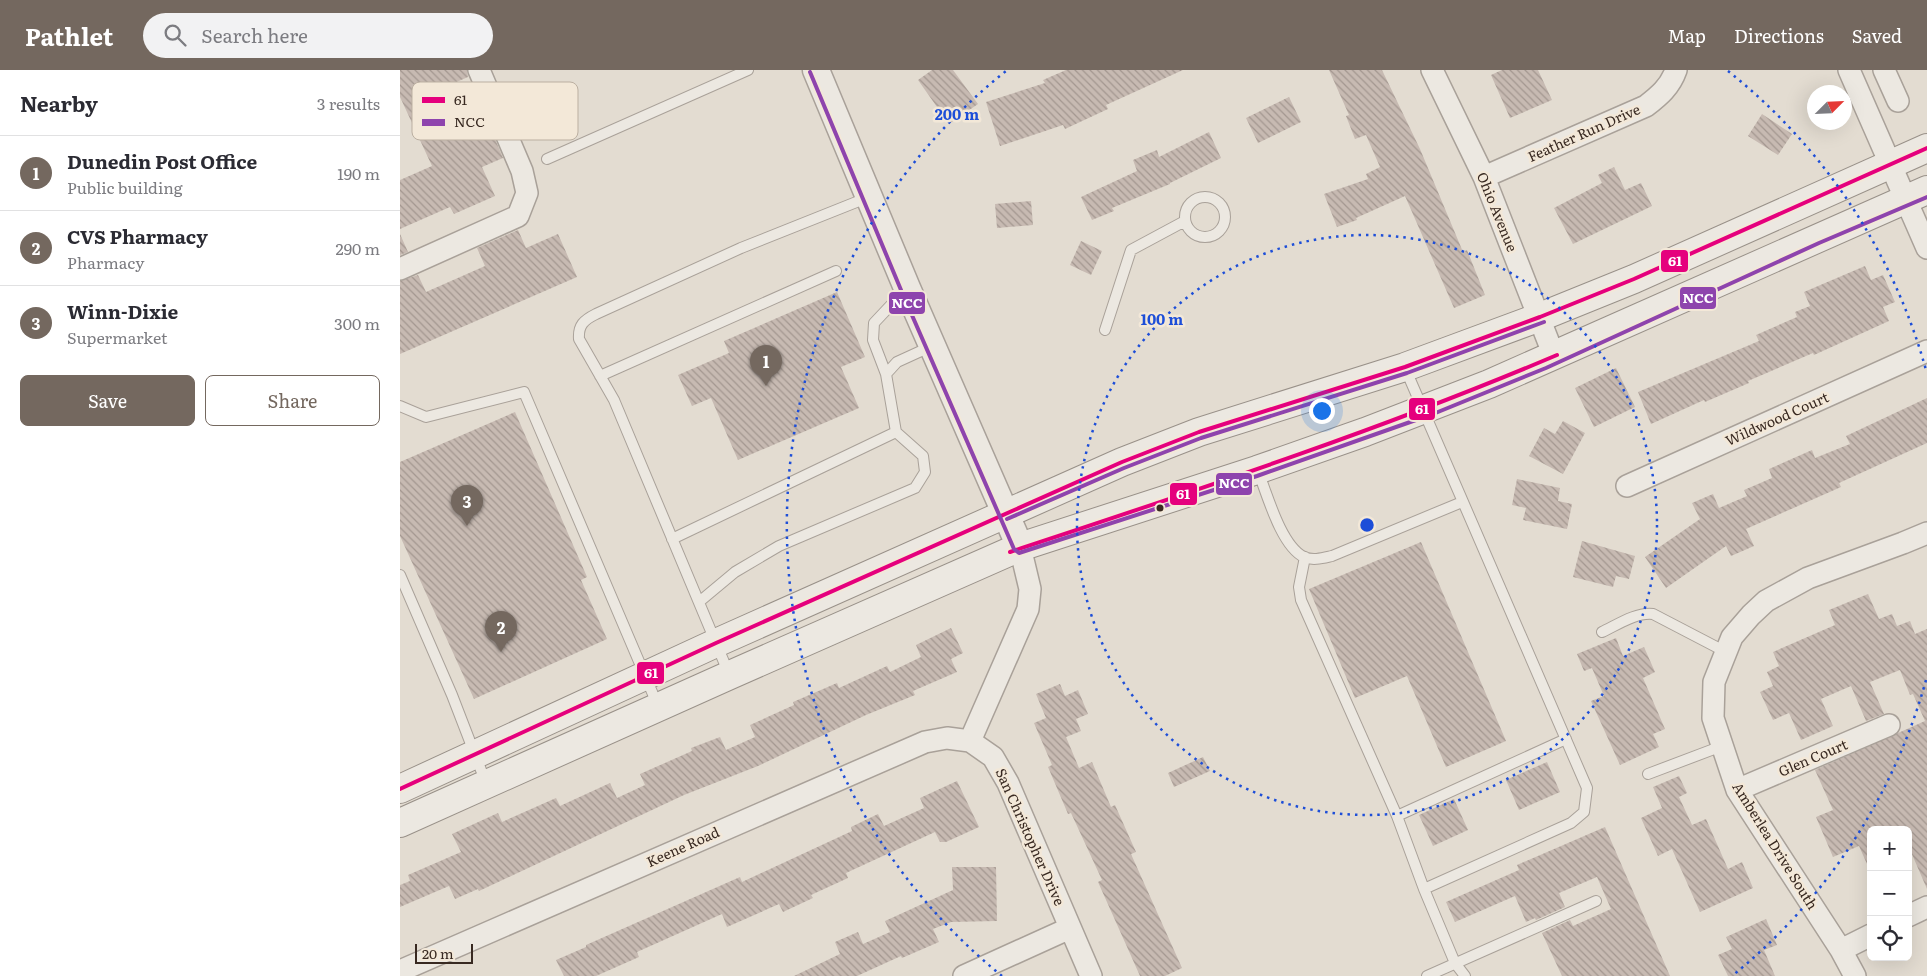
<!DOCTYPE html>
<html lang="en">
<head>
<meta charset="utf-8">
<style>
	:root { --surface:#fff; --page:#f2f2f3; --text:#2b2b33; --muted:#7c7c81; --line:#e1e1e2; --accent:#74685f }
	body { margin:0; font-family:Literata,serif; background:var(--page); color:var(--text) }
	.controls { position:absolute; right:15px; bottom:15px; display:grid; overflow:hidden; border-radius:8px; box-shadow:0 5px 20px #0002 }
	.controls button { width:45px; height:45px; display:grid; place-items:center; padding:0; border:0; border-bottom:1px solid var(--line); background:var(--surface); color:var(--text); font:25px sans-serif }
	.compass { position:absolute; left:1407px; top:15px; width:45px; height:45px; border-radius:50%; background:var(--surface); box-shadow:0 5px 20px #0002; rotate:66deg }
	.scale { position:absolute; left:15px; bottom:12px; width:58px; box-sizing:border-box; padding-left:5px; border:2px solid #382921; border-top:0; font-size:14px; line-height:18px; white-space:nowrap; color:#382921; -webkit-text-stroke:4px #f3e8d8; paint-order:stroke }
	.you { position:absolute; left:921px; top:340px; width:18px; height:18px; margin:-12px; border:4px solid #fff; border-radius:50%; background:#1a73e8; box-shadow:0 0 0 8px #1a73e833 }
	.badge { display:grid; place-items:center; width:32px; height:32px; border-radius:50%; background:var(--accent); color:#fff; font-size:16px; font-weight:700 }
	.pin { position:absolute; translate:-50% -41px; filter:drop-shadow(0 1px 2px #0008) }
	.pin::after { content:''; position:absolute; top:26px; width:18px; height:15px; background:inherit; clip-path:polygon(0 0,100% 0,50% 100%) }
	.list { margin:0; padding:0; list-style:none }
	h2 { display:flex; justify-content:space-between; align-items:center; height:65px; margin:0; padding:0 20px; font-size:21px }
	h2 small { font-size:16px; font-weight:400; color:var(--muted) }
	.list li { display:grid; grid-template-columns:32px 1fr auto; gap:15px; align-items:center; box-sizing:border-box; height:75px; padding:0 20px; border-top:1px solid var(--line) }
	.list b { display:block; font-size:19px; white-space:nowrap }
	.list p { margin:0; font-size:16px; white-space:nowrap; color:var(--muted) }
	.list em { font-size:16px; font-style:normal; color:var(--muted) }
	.actions { display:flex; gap:10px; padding:15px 20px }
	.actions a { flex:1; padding:11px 0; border:1px solid var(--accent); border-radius:8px; text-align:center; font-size:18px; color:var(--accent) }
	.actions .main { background:var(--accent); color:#fff }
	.icon { flex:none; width:28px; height:28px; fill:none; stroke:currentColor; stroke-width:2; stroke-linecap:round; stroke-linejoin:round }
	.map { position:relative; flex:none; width:1527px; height:906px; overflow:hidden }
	header { display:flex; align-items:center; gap:30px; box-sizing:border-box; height:70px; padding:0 25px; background:var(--accent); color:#fff }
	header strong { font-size:24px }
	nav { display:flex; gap:28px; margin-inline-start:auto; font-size:18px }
	.search { width:350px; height:45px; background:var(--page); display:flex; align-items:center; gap:12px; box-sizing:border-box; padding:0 18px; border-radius:28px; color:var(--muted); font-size:19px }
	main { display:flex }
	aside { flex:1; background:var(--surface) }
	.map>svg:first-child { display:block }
</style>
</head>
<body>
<header>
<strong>Pathlet</strong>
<div class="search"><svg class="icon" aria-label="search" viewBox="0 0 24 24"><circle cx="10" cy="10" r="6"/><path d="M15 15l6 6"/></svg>Search here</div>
<nav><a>Map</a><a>Directions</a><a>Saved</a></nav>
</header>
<main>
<aside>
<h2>Nearby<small>3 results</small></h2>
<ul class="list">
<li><span class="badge">1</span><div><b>Dunedin Post Office</b><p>Public building</p></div><em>190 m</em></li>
<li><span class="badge">2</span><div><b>CVS Pharmacy</b><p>Pharmacy</p></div><em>290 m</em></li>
<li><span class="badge">3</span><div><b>Winn-Dixie</b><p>Supermarket</p></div><em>300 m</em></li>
</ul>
<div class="actions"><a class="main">Save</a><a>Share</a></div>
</aside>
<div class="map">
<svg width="1527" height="906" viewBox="0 0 1527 906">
	<defs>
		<pattern id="building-back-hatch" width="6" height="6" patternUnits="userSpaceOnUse" patternTransform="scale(1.25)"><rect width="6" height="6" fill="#c7bab2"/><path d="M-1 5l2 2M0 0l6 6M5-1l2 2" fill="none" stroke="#a39790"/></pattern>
	</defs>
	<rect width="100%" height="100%" fill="#e3dcd1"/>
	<path fill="url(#building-back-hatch)" d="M0,0H67L68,7L45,17L60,48L82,38L103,88L82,97L95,126L54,144L50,137L0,159V110L32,96L0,27Z
		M532,0H553L578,34L549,54L518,10Z
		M666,0H783L706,35L708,39L665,59L663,55L600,76L586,32L645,13L643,10Z
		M929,0H982L1020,79L1063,182L1067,180L1085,225L1054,238L1005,126L956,148L957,150L937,157L924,124L968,109L966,104L980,97L966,65L955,69L946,46L949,45Z
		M1102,0H1138L1152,30L1110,48L1091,5Z
		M889,27L901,52L858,73L846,48Z
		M1362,44L1392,64L1378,85L1348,66Z
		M809,62L821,88L770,113V114L712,138L714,141L692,150L681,127L737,101L733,90L757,80L759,87Z
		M1214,97L1225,120L1241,113L1252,136L1173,174L1154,138L1202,113L1198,105Z
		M631,131L633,155L597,158L595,134Z
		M118,160L126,178L158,164L177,207L0,284V211L18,205L26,222L85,196L77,178Z
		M0,164L8,182L0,185Z
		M681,171L702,181L691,205L670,195Z
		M1465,196L1471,210L1483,205L1495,232L1483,237L1489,251L1414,285L1413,283L1348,311L1349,313L1305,332L1304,330L1251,354L1238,322L1359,271L1356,265L1397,247L1395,242L1410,236L1404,222Z
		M437,222L465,287L441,297L459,338L338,390L311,328L292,336L278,305L329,283L324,271Z
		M1216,298L1235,337L1194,357L1175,318Z
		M1527,328V373L1439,413L1441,417L1346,459L1354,476L1331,486L1326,476L1266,518L1245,487L1300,449L1292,433L1313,424L1319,438L1347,426L1344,420L1372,408L1369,399L1412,380L1415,388L1450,374L1446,366Z
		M115,342L187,507L181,510L207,569L74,629L0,466V392Z
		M1163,351L1185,363L1163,404L1129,386L1144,358L1155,364Z
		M1117,409L1160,418L1158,431L1172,434L1167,459L1123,450L1126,438L1112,435Z
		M1182,471L1235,486L1229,509L1216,506L1213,517L1173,507Z
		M1021,472L1106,671L1046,697L1007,606L955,628L909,519Z
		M1468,524L1479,549L1492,544L1497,556L1510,551L1515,564L1527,559V819L1508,775V760H1471V803L1459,776L1433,787L1416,747L1433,740L1415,700L1525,651L1513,624L1510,625L1500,600L1470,612L1484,644L1466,651L1451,616L1421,629L1433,656L1401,670L1389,643L1373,650L1360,622L1373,616L1367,602L1379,596L1373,582L1435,555L1429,540Z
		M551,558L563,583L551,589L557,602L513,621L515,625L466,645L358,696L284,725L79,821L78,819L55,829L49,816L0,837V815L10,811L8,805L61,782L52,764L98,743L102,752L156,728L160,736L210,713L217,728L245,715L240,704L292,681L291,678L320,667L326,680L355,667L350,655L394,635L393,632L437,613L439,618L487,596L490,602L521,587L516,575Z
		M1216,568L1223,586L1244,577L1255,602L1243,608L1265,659L1253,664L1259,677L1220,695L1191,631L1204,626L1192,598L1184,601L1177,584Z
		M660,614L665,626L678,620L688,644L676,649L681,661L666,667L679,698L692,692L711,737L715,735L736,782L731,784L782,898L765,906H740L698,812L702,810L671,743L668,744L648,697L652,695L634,653L646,648L636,624Z
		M803,687L810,701L774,717L768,703Z
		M1147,692L1160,722L1119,740L1106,710Z
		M1279,706L1287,723L1279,727L1292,755L1306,749L1328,799L1342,792L1353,818L1300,842L1272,779L1258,786L1241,748L1262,738L1253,717Z
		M557,711L579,757L546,772H540L535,762L446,803L448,808L411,825L413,828L383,842L379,834L327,857L322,844L237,882L239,887L196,906H164L156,890L186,877V875L340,807L342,812L452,761L451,757L478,744L484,756L524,738L520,728Z
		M1054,729L1068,760L1033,776L1019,745Z
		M1205,757L1270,906H1162L1142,863L1170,850L1173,856L1211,839L1197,807L1159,823L1165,837L1136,850L1135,848L1126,852L1115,826L1055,852L1046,832L1119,800L1117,795Z
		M552,797H596L597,851L551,852L533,859L539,872L502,888L501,886L457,906H394L440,884L435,872L458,862L463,874L490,862L485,851L553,820Z
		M1366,849L1377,875L1364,880L1375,906H1328L1318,885L1332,879L1326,867Z"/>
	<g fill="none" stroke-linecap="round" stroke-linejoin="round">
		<g stroke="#a9a199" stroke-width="12">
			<path id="service" d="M147,89L348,0
				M785 147a20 20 0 1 1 40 0a20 20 0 1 1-40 0Z
				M705,260L731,180L785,151
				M1005,298L1187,718L1184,742L1171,753L1024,819L1055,893L1065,906
				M486,304L497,292L532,276
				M200,306L436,201
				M0,336L26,347L124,322L258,636
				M496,362L486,304L473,270L474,253L506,219
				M858,401C867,424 881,476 904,487C913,491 923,488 932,486L1062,432
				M272,469L496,362L523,386L525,402L515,418L379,476L335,502L299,532
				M905,487L899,517L901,530L997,746L1024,819
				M0,505L52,625L86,713
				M1202,562C1217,555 1236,542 1253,544L1326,582
				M329,604L214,330L179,269C178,255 184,250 196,244L341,178L469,127
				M1248,704L1322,676
				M997,746L1166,669
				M1027,906L1196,831"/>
		</g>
		<g stroke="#a9a199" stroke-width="24">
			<path id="minor" d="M1032,0L1084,107L1154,286
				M1449,0L1527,178
				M1484,0L1498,31
				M1084,107L1246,36C1259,26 1270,17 1276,0
				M0,199L118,146L127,123L122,101L79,0
				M1227,416L1527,281
				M620,477L630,519L628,539L570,671L593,687L608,713L691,906
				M1337,720L1489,655
				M1508,846L1527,837
				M1441,880L1471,865
				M0,901L525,672L547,668L570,671
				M564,906L670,858
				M1455,906L1441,880L1337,720L1313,648L1314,612L1332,567L1351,545L1366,531L1408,508L1503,473L1527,463"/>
		</g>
		<g stroke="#a9a199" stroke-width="29">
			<path id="tertiary" d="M416,0L507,218L620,477"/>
		</g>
		<g stroke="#999189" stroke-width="30">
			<path id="secondary" d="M0,719L316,573L722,392L799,362L1005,297L1140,247L1234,209L1527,78
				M0,753L330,605L620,477L857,400L965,362L1089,314L1527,120"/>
		</g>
		<use href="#service" stroke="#ece8e1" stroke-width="10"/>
		<use href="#minor" stroke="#ece8e1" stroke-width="21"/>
		<use href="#tertiary" stroke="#ece8e1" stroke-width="26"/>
		<use href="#secondary" stroke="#ece8e1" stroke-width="28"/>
		<g stroke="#f3e8d8" stroke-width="8">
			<path id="bus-1" d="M610,482C794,421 978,361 1157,285
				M0,719L316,573L722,392L799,362L1005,297L1140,247L1234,209L1527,78"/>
		</g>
		<g stroke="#f3e8d8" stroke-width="8">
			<path id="bus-2" d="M410,2L501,220L614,479L619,483L857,406L1033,344L1146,298L1419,173L1527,127
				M607,449L724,398L801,368L1007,303L1144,252"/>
		</g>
		<use href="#bus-1" stroke="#e5007d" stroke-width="4"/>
		<use href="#bus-2" stroke="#8e44ad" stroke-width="4"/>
	</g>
	<g fill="none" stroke="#1d4ed8" stroke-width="2.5" stroke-dasharray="2.5 5">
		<circle cx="967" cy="455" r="290"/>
		<path d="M1526 610A580 580 0 0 1 1332 906M602 906A580 580 0 0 1 606 1M1328 1A580 580 0 0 1 1526 300"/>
	</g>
	<circle fill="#382921" stroke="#f3e8d8" stroke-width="2" cx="760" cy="438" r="4.5"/>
	<g text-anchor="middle" stroke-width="5" stroke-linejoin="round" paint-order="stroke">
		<g font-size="14" fill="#382921" stroke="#f3e8d8">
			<text transform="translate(1184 63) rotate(-24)" y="5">Feather Run Drive</text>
			<text transform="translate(1097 142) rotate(68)" y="5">Ohio Avenue</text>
			<text transform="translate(1377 349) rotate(-24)" y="5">Wildwood Court</text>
			<text transform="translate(1413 688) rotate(-23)" y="5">Glen Court</text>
			<text transform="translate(630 767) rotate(66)" y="5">San Christopher Drive</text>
			<text transform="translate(1375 776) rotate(58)" y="5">Amberlea Drive South</text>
			<text transform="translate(283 777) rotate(-24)" y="5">Keene Road</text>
		</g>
	</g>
	<rect x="12" y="12" width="166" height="58" rx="8" fill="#f3e8d8" stroke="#bbafa1" stroke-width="1"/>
	<rect x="22" y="27" width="23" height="6" fill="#e5007d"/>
	<rect x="22" y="49" width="23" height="7" fill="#8e44ad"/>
	<g font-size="14" fill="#382921">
		<text x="54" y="35">61</text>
		<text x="54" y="57">NCC</text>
	</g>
	<circle cx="967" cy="455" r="8" fill="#1d4ed8" stroke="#f3e8d8" stroke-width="2.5"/>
	<g font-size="15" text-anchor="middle" font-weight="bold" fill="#1d4ed8" stroke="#f3e8d8" stroke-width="5" stroke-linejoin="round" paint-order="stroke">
		<text x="557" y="50">200 m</text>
		<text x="762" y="255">100 m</text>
	</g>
	<g stroke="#f3e8d8" stroke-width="2">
		<rect x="1260" y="179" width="29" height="24" rx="5" fill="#e5007d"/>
		<rect x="1279" y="216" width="38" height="24" rx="5" fill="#8e44ad"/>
		<rect x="488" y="221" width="38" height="24" rx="5" fill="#8e44ad"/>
		<rect x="1008" y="327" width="28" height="24" rx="5" fill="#e5007d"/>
		<rect x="815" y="402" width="38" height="24" rx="5" fill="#8e44ad"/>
		<rect x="769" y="412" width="29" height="24" rx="5" fill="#e5007d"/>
		<rect x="236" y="591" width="29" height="24" rx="5" fill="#e5007d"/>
	</g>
	<g font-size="14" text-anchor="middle" font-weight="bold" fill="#fff">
		<text x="1275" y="196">61</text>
		<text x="1298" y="233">NCC</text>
		<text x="507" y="238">NCC</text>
		<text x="1022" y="344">61</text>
		<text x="834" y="418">NCC</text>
		<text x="783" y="429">61</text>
		<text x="251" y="608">61</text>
	</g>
</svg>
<div class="controls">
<button>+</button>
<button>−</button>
<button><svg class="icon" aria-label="locate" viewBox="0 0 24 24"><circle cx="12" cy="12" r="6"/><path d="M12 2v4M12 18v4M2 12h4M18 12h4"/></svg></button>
</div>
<svg class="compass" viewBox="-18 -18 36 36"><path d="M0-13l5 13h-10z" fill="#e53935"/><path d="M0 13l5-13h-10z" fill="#7c7c81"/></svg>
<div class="scale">20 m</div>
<div class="you"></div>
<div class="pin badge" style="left:366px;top:316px">1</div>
<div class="pin badge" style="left:101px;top:582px">2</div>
<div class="pin badge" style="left:67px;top:456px">3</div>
</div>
</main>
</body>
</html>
